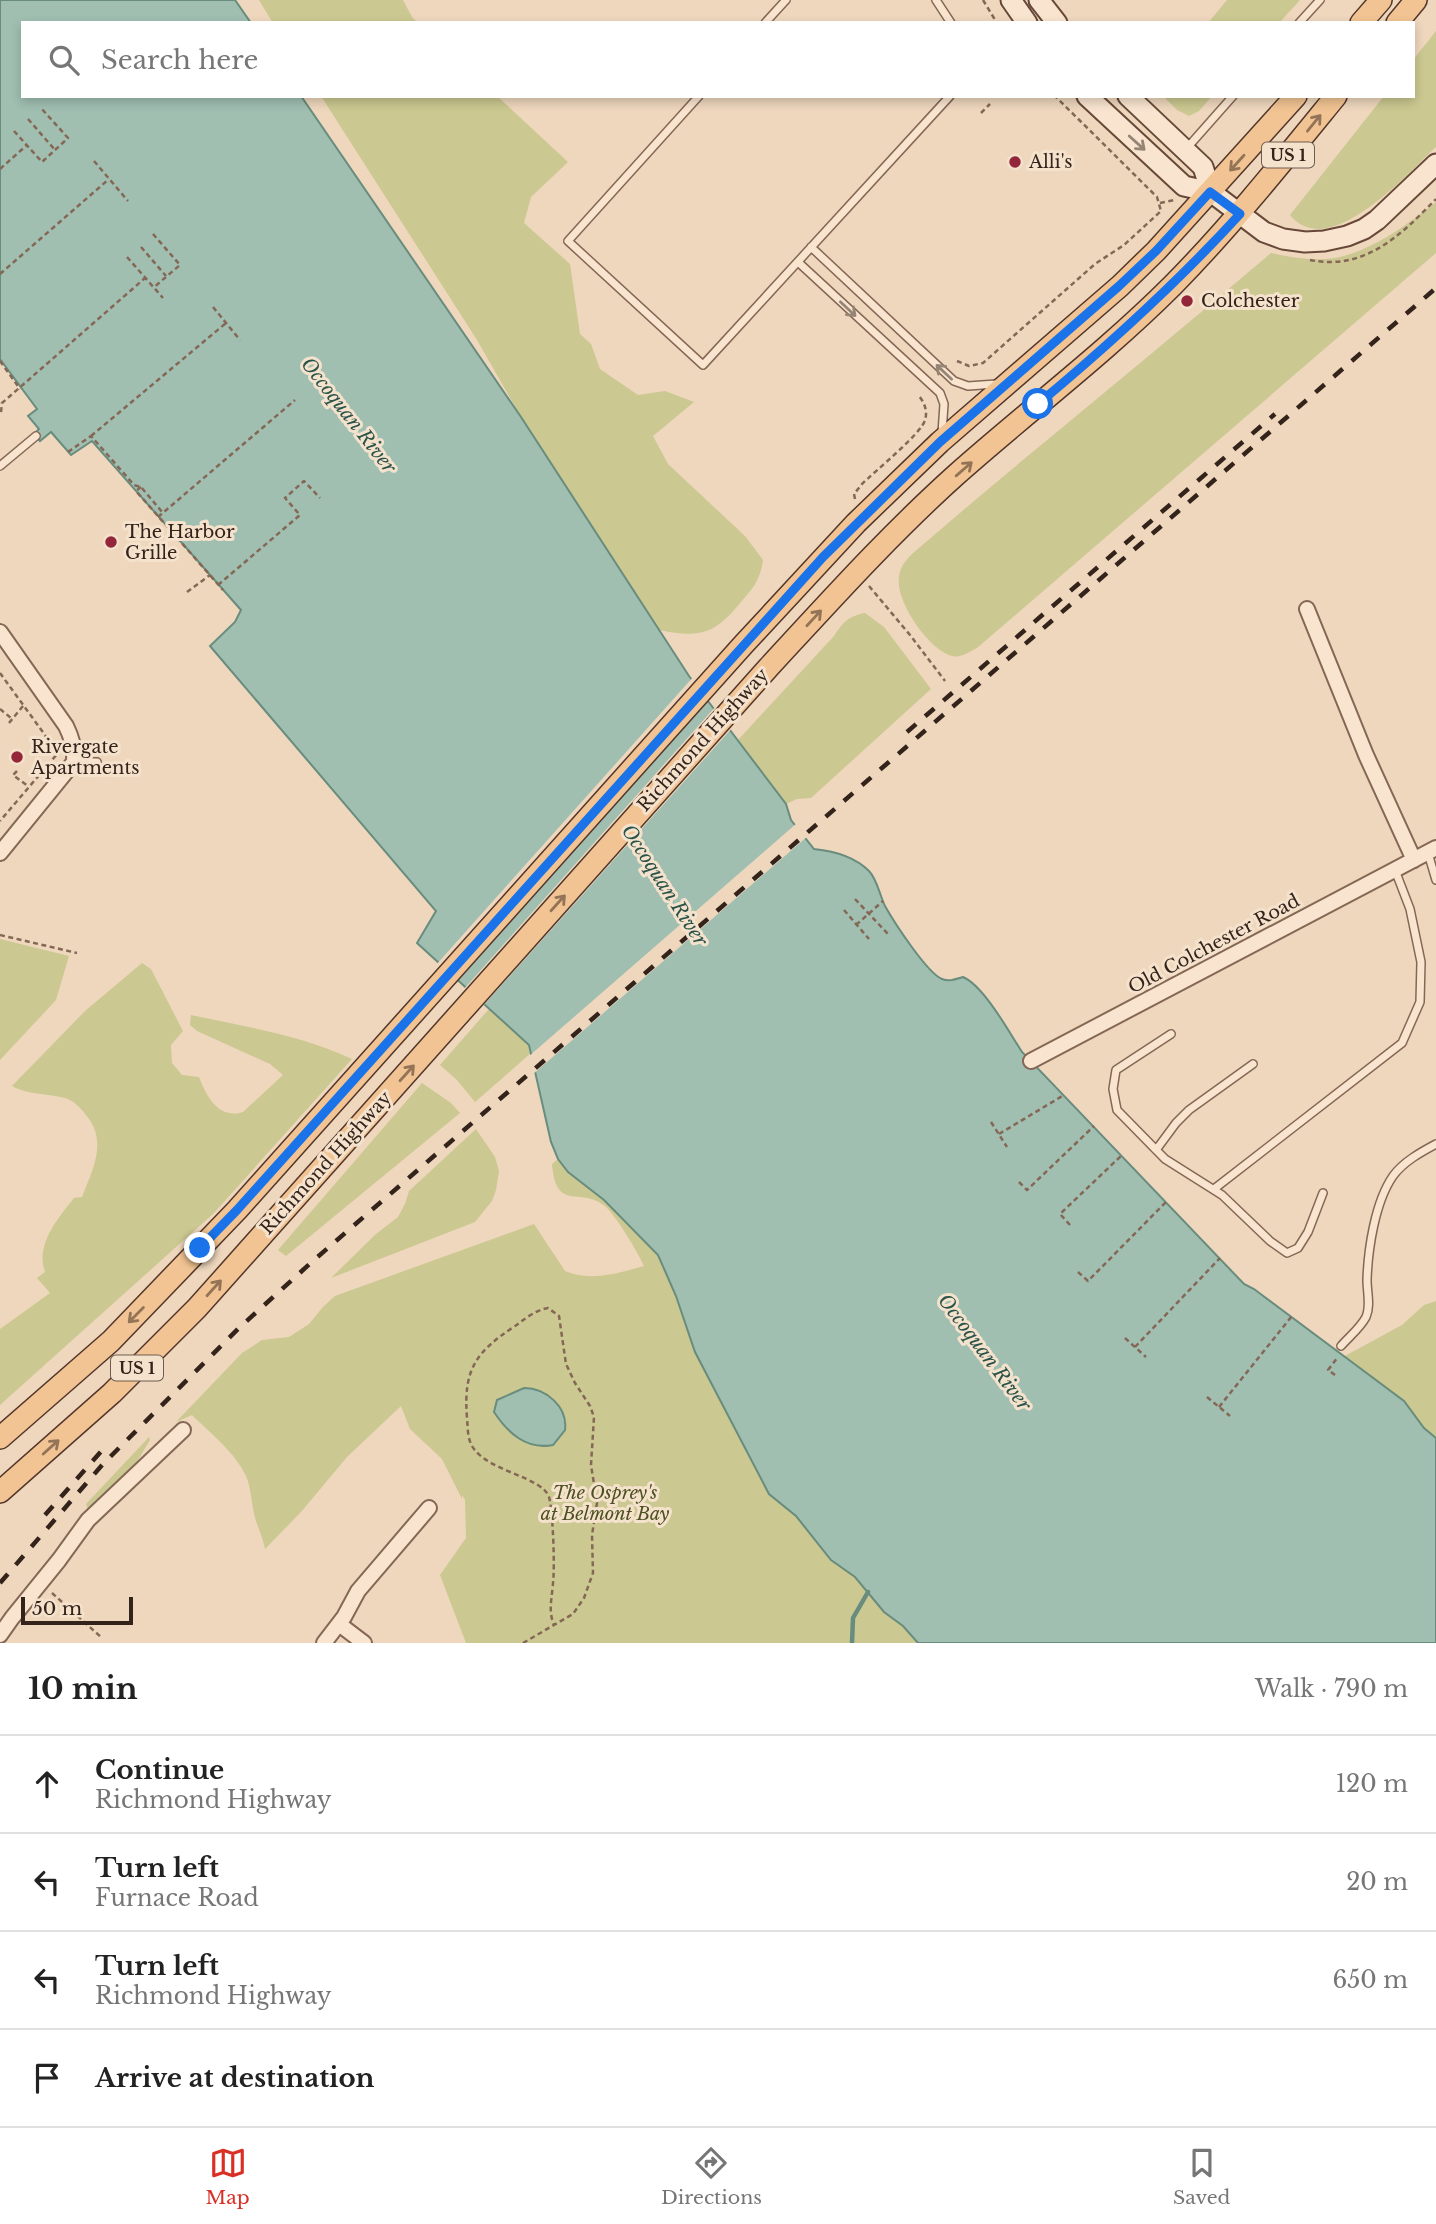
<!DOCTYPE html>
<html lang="en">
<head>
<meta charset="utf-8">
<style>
	:root { --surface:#fff; --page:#f2f2f2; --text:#222; --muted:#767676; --line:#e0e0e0; --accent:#d93025 }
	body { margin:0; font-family:"Libre Baskerville",serif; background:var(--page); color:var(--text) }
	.scale { position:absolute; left:21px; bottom:18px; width:112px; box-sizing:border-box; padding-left:7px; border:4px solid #34231b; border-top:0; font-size:19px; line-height:24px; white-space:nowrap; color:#34231b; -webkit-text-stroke:5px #f5e2cc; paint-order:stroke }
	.stop { position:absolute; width:21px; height:21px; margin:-16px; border:5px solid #1a73e8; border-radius:50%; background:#fff }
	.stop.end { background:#1a73e8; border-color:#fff; box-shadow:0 2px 7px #0008 }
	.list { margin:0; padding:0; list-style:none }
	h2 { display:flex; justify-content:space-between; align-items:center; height:91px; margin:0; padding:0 28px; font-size:30px }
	h2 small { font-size:23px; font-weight:400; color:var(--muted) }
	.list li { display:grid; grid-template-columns:46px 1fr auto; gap:21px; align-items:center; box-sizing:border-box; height:98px; padding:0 28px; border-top:2px solid var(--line) }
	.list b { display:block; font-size:26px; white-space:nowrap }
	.list p { margin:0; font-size:23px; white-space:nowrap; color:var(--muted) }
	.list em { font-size:23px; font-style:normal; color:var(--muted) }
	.icon { flex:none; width:38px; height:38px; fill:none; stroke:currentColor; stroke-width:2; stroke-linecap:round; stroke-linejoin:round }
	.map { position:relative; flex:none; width:1436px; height:1643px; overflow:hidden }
	.search { position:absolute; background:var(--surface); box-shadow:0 4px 10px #0003; left:21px; right:21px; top:21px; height:77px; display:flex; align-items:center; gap:18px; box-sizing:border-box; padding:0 24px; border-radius:0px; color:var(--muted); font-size:26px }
	.sheet { height:483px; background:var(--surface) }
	nav { display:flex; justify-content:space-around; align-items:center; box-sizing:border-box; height:98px; border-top:2px solid var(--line); background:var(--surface); font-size:19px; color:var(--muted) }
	nav a { display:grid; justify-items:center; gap:4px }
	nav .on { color:var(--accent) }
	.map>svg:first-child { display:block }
</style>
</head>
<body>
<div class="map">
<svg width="1436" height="1643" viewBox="0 0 1436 1643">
	<rect width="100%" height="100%" fill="#eed7bd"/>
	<path fill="#cbc891" d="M259,0H403L412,17L418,23H273Z
		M1227,0H1300L1279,23H1208Z
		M1436,31V147C1408,173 1329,263 1290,215L1384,96H1413V60Z
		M321,96H497L568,162L531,197L524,223L570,264L580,334L591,344L600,369L638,395L665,391L694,402L653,436L668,464L745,536L763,560C760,580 754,587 741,602C716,633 700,639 660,630L521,417L477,340Z
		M1163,96H1212L1199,111L1189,116L1177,110Z
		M1436,202V253L977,648C969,652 961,658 952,656C929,650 895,601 899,577C900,567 905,561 912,554C1030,452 1152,355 1271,253C1288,257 1307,260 1325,259C1364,257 1407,225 1436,202Z
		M865,613L884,627L931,689L811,798L797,799L786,804L738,740L834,636C843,622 849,616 865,613Z
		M0,939L69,956L56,1000L0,1060Z
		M142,963L151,969L183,1031L171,1045L172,1063L182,1075L199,1077C206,1095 218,1120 243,1112L283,1075L270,1064L197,1031L190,1025L191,1015C246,1027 301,1035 352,1059L214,1213L0,1405V1329L50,1293L37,1278L45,1272C35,1245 58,1218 74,1198L82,1197C93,1169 108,1141 86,1115C80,1107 74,1101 65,1098C46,1093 28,1095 12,1086L85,1011Z
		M489,1009L529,1045L531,1053L475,1102L457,1080L440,1065Z
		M422,1083L451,1103L460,1113L286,1256L278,1250Z
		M476,1129L495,1157L499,1171L496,1190L492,1201L475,1222L331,1278L376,1234L398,1217L405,1204L409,1191Z
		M558,1159L569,1174L604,1200L658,1255L676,1296L695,1352L769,1494L796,1516L831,1560L855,1577L884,1612L903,1626L918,1643H466L440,1575L466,1538L465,1500L462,1495V1499L442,1459L410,1429L401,1406L347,1457L301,1512L265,1549C263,1536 256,1525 254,1513C251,1500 251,1488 246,1476C235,1452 210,1433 192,1415L176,1422L242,1353L262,1340L289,1337L309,1324L323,1307L335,1296L534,1224L565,1271C589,1282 620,1273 644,1266C637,1251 617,1217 605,1206C580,1186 556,1213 552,1164Z
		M1436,1301V1438L1424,1428L1404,1401L1343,1357L1402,1325L1424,1305Z
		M149,1437L150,1440L135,1465L88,1509L86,1504Z"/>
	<path fill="#a0bfb1" stroke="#688c7d" stroke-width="2" d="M0,0H235L251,23H23V96H301L521,417L689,676L786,804L791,820L814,849C834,851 855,857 869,871C877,879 880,896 885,906C894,922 927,973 942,979C950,982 956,979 963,977C984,986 1009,1032 1022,1052L1244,1284L1254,1289L1404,1401L1424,1428L1436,1438V1643H918L903,1626L884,1612L855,1577L831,1560L796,1516L769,1494L695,1352L676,1296L658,1255L604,1200L568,1172L558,1159L551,1142L529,1045L417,943L436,911L210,646L235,622L241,610L92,441L71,455L51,432L40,441L34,434L39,429L28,416L37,409L0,359Z
		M524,1388C546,1388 568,1407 565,1430L553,1445C526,1450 508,1433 494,1412L497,1400Z"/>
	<path fill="#eed7bd" d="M694,676L711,698L456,983L436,965Z
		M716,706L733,727L482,1007L463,990Z
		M797,823L808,836L532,1075L528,1057Z"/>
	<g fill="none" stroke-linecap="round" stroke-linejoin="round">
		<path stroke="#688c7d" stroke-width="4.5" d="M852,1643L853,1618L868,1592"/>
		<g stroke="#856756" stroke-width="10">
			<path id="lane" d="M936,0L951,23
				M765,23L786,0
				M1299,23L1320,0
				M699,96L568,241L703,365L950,96
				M1187,148L1233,96
				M811,247L954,381L968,386L996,384
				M798,262L940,393L944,404L942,433
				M0,466L36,436
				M74,762H97
				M1428,853L1436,880
				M1171,1034L1116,1070L1113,1089L1117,1110L1165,1159L1222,1195L1270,1241L1287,1253L1298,1248L1308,1232L1323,1193
				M1156,1150L1176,1123L1189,1110L1253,1064
				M1214,1189L1402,1043L1420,1002L1421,962L1410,909L1395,870
				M1341,1346C1349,1337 1361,1327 1366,1317C1371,1306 1367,1292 1367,1280C1368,1249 1375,1202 1393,1176C1403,1162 1421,1152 1436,1144"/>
		</g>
		<g stroke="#856756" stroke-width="18">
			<path id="street" d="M1307,609L1366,755L1414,860
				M0,632L66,726C72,738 75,748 74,762L0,853
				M1031,1061L1436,848
				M339,1624L364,1643
				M0,1635L12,1618L59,1560L88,1520L183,1430
				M324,1643L344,1617L358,1591L429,1508"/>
		</g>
		<g stroke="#674839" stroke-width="23">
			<path id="secondary" d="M1011,0L1027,23
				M1039,0L1057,23
				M1087,96L1184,186L1211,192L1264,232L1283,239L1305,242L1324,241L1347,236L1364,229L1377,220L1436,164
				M1128,96L1203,167L1211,192"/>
		</g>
		<g stroke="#52362b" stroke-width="24">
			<path id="primary" d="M1361,23L1381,0
				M1397,23L1416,0
				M0,1438L111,1341L237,1210L743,645L856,523L940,442L1120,286L1156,251L1296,96
				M0,1492L112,1393L197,1308L768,668C829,602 890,534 957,474C1028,411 1105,353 1173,285C1231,226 1283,161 1336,96"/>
		</g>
		<path stroke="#856756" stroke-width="2.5" stroke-dasharray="5 3.5" stroke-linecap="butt" d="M983,0L997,23
			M981,113L990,104
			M28,119L55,150
			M14,131L42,162L68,138L41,108
			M94,161L128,201
			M0,169L27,145
			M1160,203L1174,200
			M153,234L180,265L153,288
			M141,247L166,276
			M127,257L163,298
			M1310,260C1365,271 1401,235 1436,199
			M0,274L109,179
			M213,307L240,340
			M0,361L20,389
			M957,361L969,366L983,363L1095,264L1124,245L1161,211L1157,197L1055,96
			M1,412L2,403L145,278
			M91,436L226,323
			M68,452L91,436L134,485L141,487L163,513
			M141,487L136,491L223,590
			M855,499L854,494L862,484C874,472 922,433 925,420C928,411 924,401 918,395
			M158,517L295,400
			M218,585L300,515L285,498L304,481L320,498
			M869,586L910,635L945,681
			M187,592L210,575
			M0,673L58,753L0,821
			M0,709L11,718
			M9,723L23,706
			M17,771L13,775L28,786
			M855,899L888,934
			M844,910L869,939
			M856,925L883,901
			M0,935L77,953
			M991,1122L1007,1147
			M999,1134L1064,1095
			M1019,1182L1027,1190L1094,1126
			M1070,1225L1060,1214L1122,1155
			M1078,1272L1088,1281L1166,1202
			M1125,1338L1146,1357
			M1135,1347L1220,1258
			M1335,1375L1328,1370L1338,1357
			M1207,1397L1230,1416
			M1219,1407L1292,1316
			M52,1593L102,1638
			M523,1643L573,1614L584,1598L593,1573L592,1535L597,1503L591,1465L594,1417L590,1406L575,1383L566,1364L559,1316L548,1308C535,1310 525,1319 515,1326C476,1352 463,1369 467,1418C468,1428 467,1440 474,1449C491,1472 542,1477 549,1497C553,1511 555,1568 553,1583C552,1598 548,1611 554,1625"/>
		<use href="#lane" stroke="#f9e5cf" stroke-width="7"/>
		<use href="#street" stroke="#f9e5cf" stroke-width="14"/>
		<use href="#secondary" stroke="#f9e5cf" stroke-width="19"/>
		<use href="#primary" stroke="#f2c493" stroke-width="21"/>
		<path stroke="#34231b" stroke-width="4.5" stroke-dasharray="12 12" stroke-linecap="butt" d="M907,732L1275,414
			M45,1515L105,1447
			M0,1583L103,1464L239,1328L314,1260L1436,288"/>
	</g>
	<defs><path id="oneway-shaft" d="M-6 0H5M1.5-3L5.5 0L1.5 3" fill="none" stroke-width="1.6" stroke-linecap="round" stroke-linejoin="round" transform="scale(1.75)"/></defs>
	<g stroke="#937457">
		<use href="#oneway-shaft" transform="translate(1314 123) rotate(-51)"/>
		<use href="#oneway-shaft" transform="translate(1237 163) rotate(132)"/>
		<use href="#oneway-shaft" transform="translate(964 469) rotate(-41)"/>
		<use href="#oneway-shaft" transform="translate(814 618) rotate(-47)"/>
		<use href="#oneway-shaft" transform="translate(558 903) rotate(-48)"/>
		<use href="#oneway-shaft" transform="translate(407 1073) rotate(-48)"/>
		<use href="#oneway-shaft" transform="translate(214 1288) rotate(-48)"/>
		<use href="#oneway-shaft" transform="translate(136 1315) rotate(135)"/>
		<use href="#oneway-shaft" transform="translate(51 1447) rotate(-42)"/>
	</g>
	<g stroke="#968475">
		<use href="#oneway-shaft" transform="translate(1137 143) rotate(42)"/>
		<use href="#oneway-shaft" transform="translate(848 309) rotate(43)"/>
		<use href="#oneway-shaft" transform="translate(944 372) rotate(-137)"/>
	</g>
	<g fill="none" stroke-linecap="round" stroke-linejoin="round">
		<path stroke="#1a73e8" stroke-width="9" d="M200,1248L237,1210L823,557L940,442L1119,286L1156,251L1210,192L1240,214C1177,283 1110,344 1038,404"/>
	</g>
	<g fill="#94263a" stroke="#f5e2cc" stroke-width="2.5">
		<circle cx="1015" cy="162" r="7"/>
		<circle cx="1187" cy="301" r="7"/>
		<circle cx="111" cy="542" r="7"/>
		<circle cx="17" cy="757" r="7"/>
	</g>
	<g text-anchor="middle" stroke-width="6" stroke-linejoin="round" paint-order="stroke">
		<g fill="#f5e2cc" stroke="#6e5c50" stroke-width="2">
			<rect x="1262" y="142.5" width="52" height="25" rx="5"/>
			<rect x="111" y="1355.5" width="52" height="25" rx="5"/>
		</g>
		<g font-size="16" font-weight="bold" fill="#34231b">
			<text x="1288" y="161">US 1</text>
			<text x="137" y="1374">US 1</text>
		</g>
		<g font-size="18" fill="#34231b" stroke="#f5e2cc" text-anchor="start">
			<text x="1029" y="168">Alli's</text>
			<text x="1201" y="307">Colchester</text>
			<text x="125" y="538">The Harbor<tspan x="125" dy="21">Grille</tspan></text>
			<text x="31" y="753">Rivergate<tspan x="31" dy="21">Apartments</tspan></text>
		</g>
		<g font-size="18" fill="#34231b" stroke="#f5e2cc">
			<text transform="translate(703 740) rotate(-48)" y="6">Richmond Highway</text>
			<text transform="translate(1214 944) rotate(-28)" y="6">Old Colchester Road</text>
			<text transform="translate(326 1163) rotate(-48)" y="6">Richmond Highway</text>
		</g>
		<g font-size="18" font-style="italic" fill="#4d5121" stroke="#f5e2cc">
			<text x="605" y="1499">The Osprey's<tspan x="605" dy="21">at Belmont Bay</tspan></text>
		</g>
		<g font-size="19" font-style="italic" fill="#2a544a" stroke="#f5e2cc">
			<text transform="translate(349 415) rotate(52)" y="7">Occoquan River</text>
			<text transform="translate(665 885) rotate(57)" y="7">Occoquan River</text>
			<text transform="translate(985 1352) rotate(53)" y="7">Occoquan River</text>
		</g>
	</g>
</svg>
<div class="scale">50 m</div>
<div class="stop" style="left:1038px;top:404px"></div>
<div class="stop end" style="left:200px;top:1248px"></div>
<div class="search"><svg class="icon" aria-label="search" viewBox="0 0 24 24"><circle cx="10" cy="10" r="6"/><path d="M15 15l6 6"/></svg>Search here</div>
</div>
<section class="sheet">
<h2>10 min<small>Walk · 790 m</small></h2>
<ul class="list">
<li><svg class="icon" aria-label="ahead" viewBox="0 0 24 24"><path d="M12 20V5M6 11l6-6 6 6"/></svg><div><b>Continue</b><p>Richmond Highway</p></div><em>120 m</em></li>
<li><svg class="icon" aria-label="left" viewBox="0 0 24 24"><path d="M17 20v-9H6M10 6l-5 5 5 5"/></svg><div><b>Turn left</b><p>Furnace Road</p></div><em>20 m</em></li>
<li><svg class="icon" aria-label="left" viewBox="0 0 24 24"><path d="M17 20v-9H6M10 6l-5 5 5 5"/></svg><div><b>Turn left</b><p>Richmond Highway</p></div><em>650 m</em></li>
<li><svg class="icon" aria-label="arrive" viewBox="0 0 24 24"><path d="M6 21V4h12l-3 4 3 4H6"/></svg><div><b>Arrive at destination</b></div></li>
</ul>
</section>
<nav>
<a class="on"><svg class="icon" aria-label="map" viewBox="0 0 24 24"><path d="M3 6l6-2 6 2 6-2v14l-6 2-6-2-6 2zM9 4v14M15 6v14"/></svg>Map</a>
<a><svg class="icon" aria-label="directions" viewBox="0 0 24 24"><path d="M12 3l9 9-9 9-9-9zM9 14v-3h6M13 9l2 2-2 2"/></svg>Directions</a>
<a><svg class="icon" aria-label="saved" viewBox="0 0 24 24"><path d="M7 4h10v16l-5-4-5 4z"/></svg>Saved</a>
</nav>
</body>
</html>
